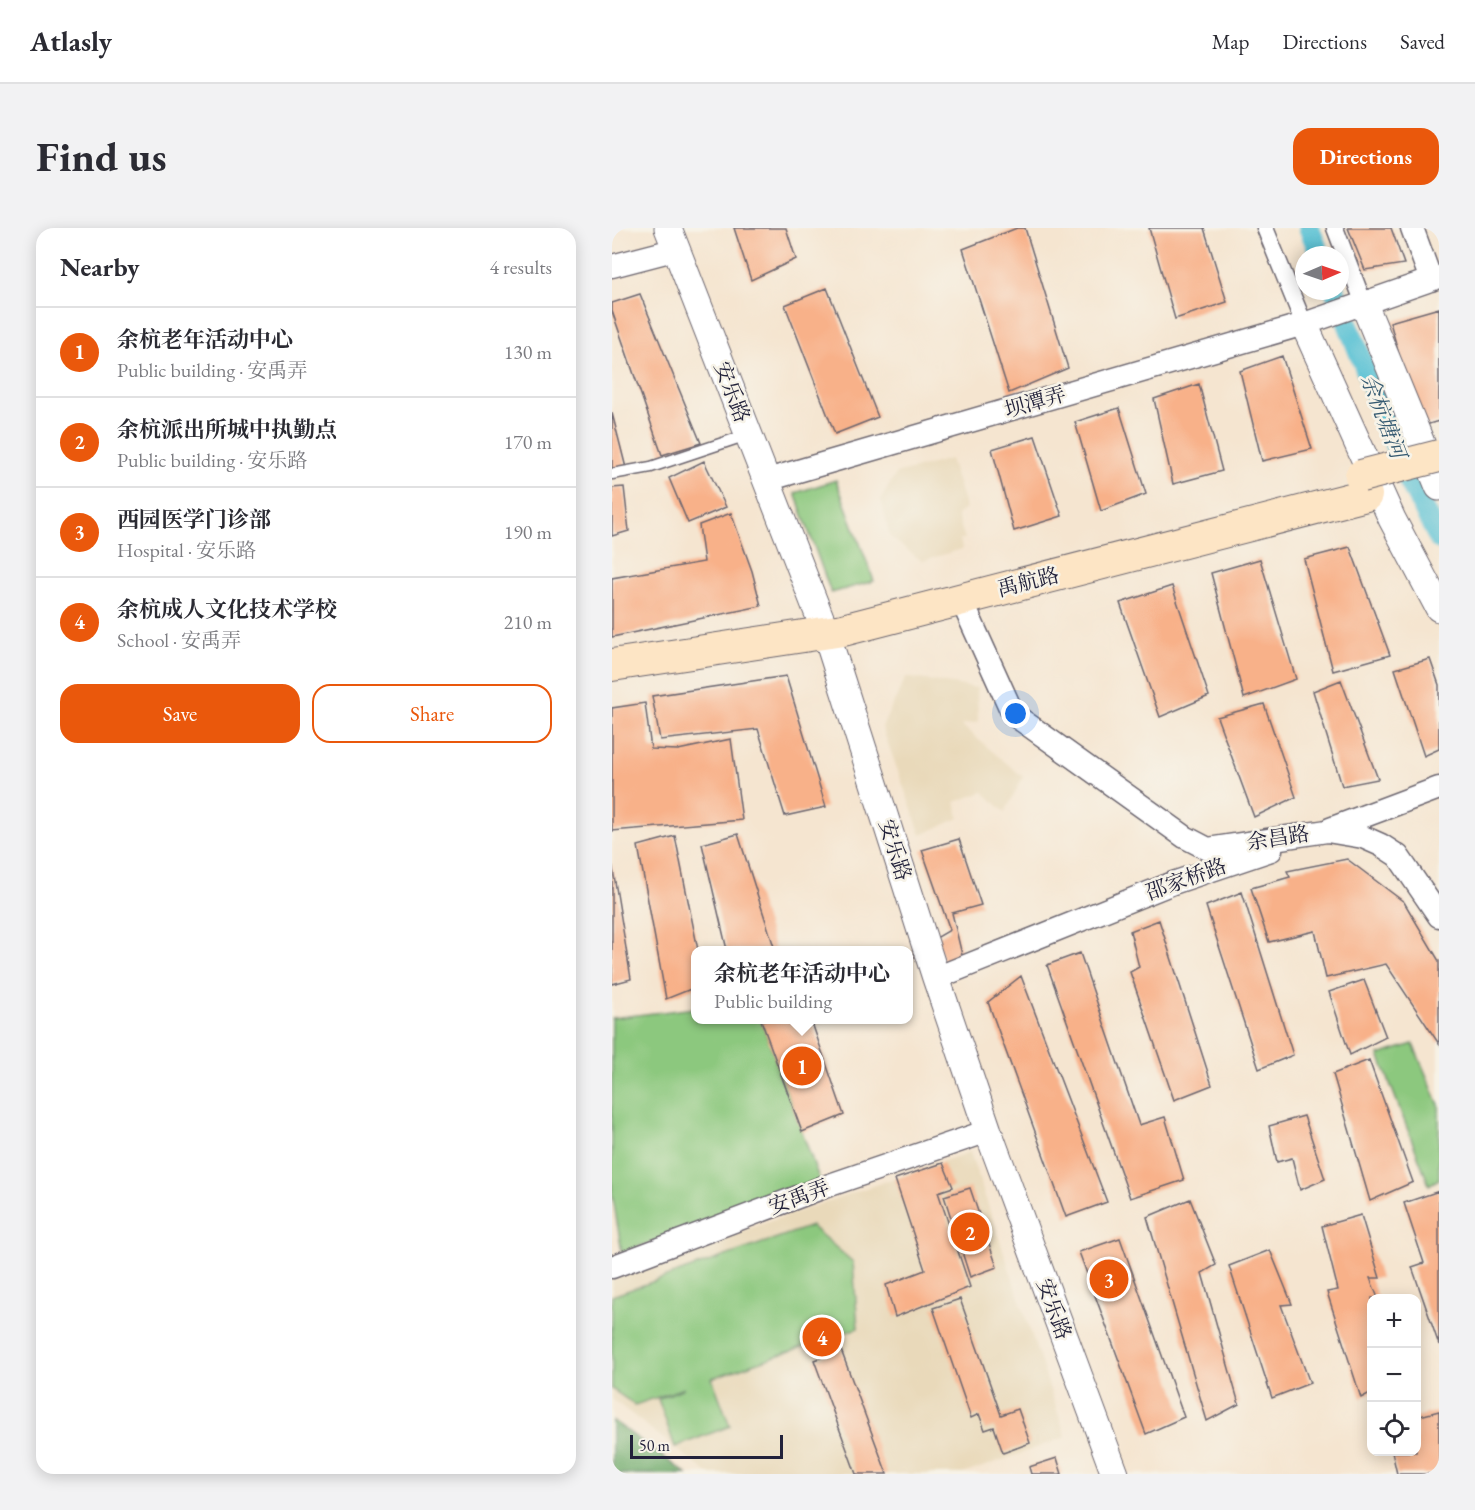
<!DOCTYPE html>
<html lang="en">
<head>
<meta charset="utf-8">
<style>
	:root { --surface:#fff; --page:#f2f2f3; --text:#2b2b33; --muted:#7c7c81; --line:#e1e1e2; --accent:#ea580c }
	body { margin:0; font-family:"EB Garamond","Noto Serif SC",serif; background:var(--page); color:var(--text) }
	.controls { position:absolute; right:18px; bottom:18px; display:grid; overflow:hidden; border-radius:12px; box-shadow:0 3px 15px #0003 }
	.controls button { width:54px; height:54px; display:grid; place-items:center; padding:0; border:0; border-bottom:2px solid var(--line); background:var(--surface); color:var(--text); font:30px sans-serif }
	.compass { position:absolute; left:683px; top:18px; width:54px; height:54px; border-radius:50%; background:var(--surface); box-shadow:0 3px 15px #0003; rotate:88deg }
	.scale { position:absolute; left:18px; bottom:15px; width:153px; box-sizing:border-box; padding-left:6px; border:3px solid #22223b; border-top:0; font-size:16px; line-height:21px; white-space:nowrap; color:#22223b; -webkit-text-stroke:4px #f7f3e8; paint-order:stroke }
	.you { position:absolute; left:404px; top:486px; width:21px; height:21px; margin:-15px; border:4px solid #fff; border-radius:50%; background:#1a73e8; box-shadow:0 0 0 9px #1a73e833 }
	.badge { display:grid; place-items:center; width:39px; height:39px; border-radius:50%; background:var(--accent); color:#fff; font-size:20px; font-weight:700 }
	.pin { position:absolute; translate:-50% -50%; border:3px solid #fff; box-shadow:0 2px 6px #0006 }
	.popup { position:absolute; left:79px; top:718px; width:222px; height:78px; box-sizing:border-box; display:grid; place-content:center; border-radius:12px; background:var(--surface); filter:drop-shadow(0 2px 4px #0005); font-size:20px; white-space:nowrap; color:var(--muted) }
	.popup b { font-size:22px; color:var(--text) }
	.popup::after { content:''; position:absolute; left:50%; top:100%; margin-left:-12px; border:12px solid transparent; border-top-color:var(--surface) }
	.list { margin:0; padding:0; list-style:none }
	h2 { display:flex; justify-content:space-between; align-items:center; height:78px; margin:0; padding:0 24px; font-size:26px }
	h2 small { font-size:20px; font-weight:400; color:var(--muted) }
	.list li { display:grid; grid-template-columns:39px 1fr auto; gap:18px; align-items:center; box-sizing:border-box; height:90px; padding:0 24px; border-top:2px solid var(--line) }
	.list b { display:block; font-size:22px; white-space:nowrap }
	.list p { margin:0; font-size:20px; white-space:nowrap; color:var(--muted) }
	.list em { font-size:20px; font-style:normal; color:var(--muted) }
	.actions { display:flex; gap:12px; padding:18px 24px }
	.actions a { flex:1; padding:14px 0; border:2px solid var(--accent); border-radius:18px; text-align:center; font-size:21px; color:var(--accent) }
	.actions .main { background:var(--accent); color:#fff }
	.icon { flex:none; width:33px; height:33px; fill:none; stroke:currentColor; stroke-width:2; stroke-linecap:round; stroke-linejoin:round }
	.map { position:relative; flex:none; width:827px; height:1246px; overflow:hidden; border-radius:18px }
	header { display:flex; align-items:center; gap:36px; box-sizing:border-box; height:84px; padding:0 30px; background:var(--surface); border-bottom:2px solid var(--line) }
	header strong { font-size:28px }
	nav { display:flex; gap:33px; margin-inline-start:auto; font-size:21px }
	.intro { display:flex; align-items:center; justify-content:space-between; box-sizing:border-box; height:144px; padding:0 36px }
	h1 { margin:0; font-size:42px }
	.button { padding:15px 27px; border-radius:18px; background:var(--accent); color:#fff; font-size:21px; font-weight:700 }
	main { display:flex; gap:36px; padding:0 36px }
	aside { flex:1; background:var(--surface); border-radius:18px; box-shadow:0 3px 15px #0003 }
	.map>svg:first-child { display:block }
</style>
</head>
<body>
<header>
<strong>Atlasly</strong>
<nav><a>Map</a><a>Directions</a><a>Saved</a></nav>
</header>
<div class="intro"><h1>Find us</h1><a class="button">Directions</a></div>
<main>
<aside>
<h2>Nearby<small>4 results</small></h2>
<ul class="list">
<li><span class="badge">1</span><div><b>余杭老年活动中心</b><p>Public building · 安禹弄</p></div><em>130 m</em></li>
<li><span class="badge">2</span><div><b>余杭派出所城中执勤点</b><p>Public building · 安乐路</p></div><em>170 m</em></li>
<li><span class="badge">3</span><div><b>西园医学门诊部</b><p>Hospital · 安乐路</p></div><em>190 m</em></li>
<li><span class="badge">4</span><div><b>余杭成人文化技术学校</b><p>School · 安禹弄</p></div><em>210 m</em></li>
</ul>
<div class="actions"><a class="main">Save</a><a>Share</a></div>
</aside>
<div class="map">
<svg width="827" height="1246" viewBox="0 0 827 1246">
	<rect width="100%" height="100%" fill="#f7f3e8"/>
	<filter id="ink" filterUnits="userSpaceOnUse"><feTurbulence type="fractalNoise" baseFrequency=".0167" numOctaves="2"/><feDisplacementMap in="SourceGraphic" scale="12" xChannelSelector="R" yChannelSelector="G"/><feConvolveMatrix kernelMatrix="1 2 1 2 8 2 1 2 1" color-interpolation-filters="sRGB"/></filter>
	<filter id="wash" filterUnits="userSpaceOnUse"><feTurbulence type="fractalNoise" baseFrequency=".008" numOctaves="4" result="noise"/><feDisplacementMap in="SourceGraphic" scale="24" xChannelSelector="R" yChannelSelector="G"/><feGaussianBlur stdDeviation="1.35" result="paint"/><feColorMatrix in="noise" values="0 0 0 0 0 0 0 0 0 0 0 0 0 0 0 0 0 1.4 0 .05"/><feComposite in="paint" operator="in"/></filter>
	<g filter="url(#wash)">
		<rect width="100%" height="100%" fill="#f5e5d0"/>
		<path fill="#e9d9ba" d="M338,231L354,280L345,287L353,311H348L350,321L310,333L278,309L269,271L284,246Z
			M294,449L365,460L366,494L349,497L411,549L393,584L371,564L343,574L347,590L309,607L270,499Z
			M358,924L454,1209L351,1246H97L0,1171V1048Z"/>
		<path fill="#8cc87e" stroke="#57755c" stroke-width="1.5" d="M224,252L262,353L219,365L183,265Z
			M83,780L84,792H149L208,953L10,1025L0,964V790Z
			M801,816L827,877V951L817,957L767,827Z
			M199,998L241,1034L246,1100L100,1150L118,1198L63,1219L46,1171L72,1160L23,1177L0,1161V1068Z"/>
		<path fill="#71ac6d" stroke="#4a6754" stroke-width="1.5" d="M0,1192L75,1246H0Z"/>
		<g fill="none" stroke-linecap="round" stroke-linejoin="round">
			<path stroke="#58c1d4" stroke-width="21" d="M697,0L708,27
				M723,63L797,253L827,311"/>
		</g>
		<g id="blocks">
			<path fill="#f8b189" d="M122,0H174L184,31L139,52Z
				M405,0H413L456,140L397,165L351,21Z
				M537,0H592L615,74L563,91Z
				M736,0H779L792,36L753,42Z
				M215,60L266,189L223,206L173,77Z
				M28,66L89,215L50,227L0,83V75Z
				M827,80V193L807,199L778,94Z
				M670,128L700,221L650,233L628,143Z
				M587,156L610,243L561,256L542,171Z
				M507,180L534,266L489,283L463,194Z
				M0,185L14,240L0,242Z
				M423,208L450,288L402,303L380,221Z
				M92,233L114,279L76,295L57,250Z
				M12,259L17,303L0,308V260Z
				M119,285L140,343L149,378L0,409V350L92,334L87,297Z
				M738,319L778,427L721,443L692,331Z
				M648,331L684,451L632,470L599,345Z
				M560,358L597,468L548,489L508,375Z
				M818,431L827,457V521L812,528L783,441Z
				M174,448L214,579L173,588L146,501L48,512L40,468Z
				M729,452L766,551L730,558L701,463Z
				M33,475L39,521L66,522L119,511L130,592L0,603V480Z
				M652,476L684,569L642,589L605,489Z
				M126,606L163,722H115L90,616Z
				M63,608L86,722H84V759L54,771L26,618Z
				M347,611L369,677L340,685L351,731L334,738L324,710L338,702L310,622Z
				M735,631L792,674L827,733V816L774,736L714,750L703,703L657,714L639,660L678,649L675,643Z
				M0,635L19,751L0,756Z
				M630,664L681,827L647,841L594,678Z
				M547,692L600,857L562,872L518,744L527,739L518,703Z
				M468,725L527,897L553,889L572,952L518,970L435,737Z
				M409,748L495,974L454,989L376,774Z
				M752,752L774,809L738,827L717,764Z
				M149,792H199L232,887L190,904Z
				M757,832L801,954L758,973L721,846Z
				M692,888L713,951L688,962L680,930L665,934L657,898Z
				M331,935L341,959L326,964L358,1059L283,1089L274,1057L313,1042L283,951Z
				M358,960L385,1039L358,1049L332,968Z
				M827,963V1117L800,1039L812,1035L792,975Z
				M578,971L604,1037L590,1045L627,1176L595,1193L535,989Z
				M749,987L768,1050H758L766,1070H760V1164L749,1170L715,1064L726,1062L710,998Z
				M508,1010L572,1189L534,1206L467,1024Z
				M658,1022L680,1076L669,1077L698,1155L660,1170L617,1038Z
				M348,1071L389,1187L406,1181L418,1215L391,1225L382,1199L373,1202L367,1186L359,1190L321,1080Z
				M229,1122L275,1246H244L202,1132Z
				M827,1183V1246H785L780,1224H804V1189Z
				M445,1230L450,1246H419L417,1239Z"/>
		</g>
	</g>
	<g filter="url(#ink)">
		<use href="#blocks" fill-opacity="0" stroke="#6c666f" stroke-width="1.5"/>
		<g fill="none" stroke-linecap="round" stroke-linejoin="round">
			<g stroke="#6c666f" stroke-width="13">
				<path id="service" d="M0,246L39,239L135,207"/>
			</g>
			<g stroke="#6c666f" stroke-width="19">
				<path id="pedestrian" d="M653,0L692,96
					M723,0L752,76"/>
			</g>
			<g stroke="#6c666f" stroke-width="25">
				<path id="minor" d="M800,0L819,52
					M0,38L65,21
					M155,252L692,96L827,49
					M349,371L401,486L573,609L596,621L715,603L751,609L769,617L786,628L827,688
					M718,601L827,560
					M324,750L561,655L659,622
					M0,1039L212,959L376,903"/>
			</g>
			<g stroke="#6c666f" stroke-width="29">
				<path id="tertiary" d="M56,0L214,405L324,750L376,903L503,1246
					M752,76L827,259
					M692,96L780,291L827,380"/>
			</g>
			<g stroke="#6c666f" stroke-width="34">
				<path id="secondary" d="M0,437L231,402L754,267"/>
			</g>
			<use href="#service" stroke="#fff" stroke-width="10"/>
			<use href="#pedestrian" stroke="#fff" stroke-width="16"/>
			<use href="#minor" stroke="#fff" stroke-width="22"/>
			<use href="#tertiary" stroke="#fff" stroke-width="27"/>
			<use href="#secondary" stroke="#fde5c5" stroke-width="32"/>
			<g stroke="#6c666f" stroke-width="34" stroke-linecap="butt">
				<path id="secondary-bridge" d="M749,248L827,228"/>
			</g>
			<use href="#secondary-bridge" stroke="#fde5c5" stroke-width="32"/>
		</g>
	</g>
	<g text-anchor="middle" stroke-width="5" stroke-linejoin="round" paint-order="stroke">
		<g font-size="21" fill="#22223b" stroke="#f7f3e8">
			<text transform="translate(120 164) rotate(69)" y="7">安乐路</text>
			<text transform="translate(423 174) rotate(-16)" y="7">坝潭弄</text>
			<text transform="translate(416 354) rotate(-14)" y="7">禹航路</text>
			<text transform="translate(666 610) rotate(-9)" y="7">余昌路</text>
			<text transform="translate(283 622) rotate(73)" y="7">安乐路</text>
			<text transform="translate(574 651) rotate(-20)" y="7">邵家桥路</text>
			<text transform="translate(187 969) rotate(-20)" y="7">安禹弄</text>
			<text transform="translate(442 1081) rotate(70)" y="7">安乐路</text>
		</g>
		<g font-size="22" font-style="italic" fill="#355a71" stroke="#f7f3e8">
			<text transform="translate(772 188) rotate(69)" y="8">余杭塘河</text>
		</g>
	</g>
</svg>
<div class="controls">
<button>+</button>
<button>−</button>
<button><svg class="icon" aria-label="locate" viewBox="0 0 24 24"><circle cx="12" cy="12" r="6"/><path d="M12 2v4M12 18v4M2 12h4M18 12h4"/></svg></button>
</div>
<svg class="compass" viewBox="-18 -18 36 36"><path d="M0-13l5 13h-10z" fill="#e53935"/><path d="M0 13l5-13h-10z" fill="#7c7c81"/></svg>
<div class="scale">50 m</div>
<div class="you"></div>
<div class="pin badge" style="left:190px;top:838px">1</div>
<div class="popup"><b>余杭老年活动中心</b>Public building</div>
<div class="pin badge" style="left:358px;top:1004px">2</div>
<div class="pin badge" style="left:497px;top:1051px">3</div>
<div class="pin badge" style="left:210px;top:1109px">4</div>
</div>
</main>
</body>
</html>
